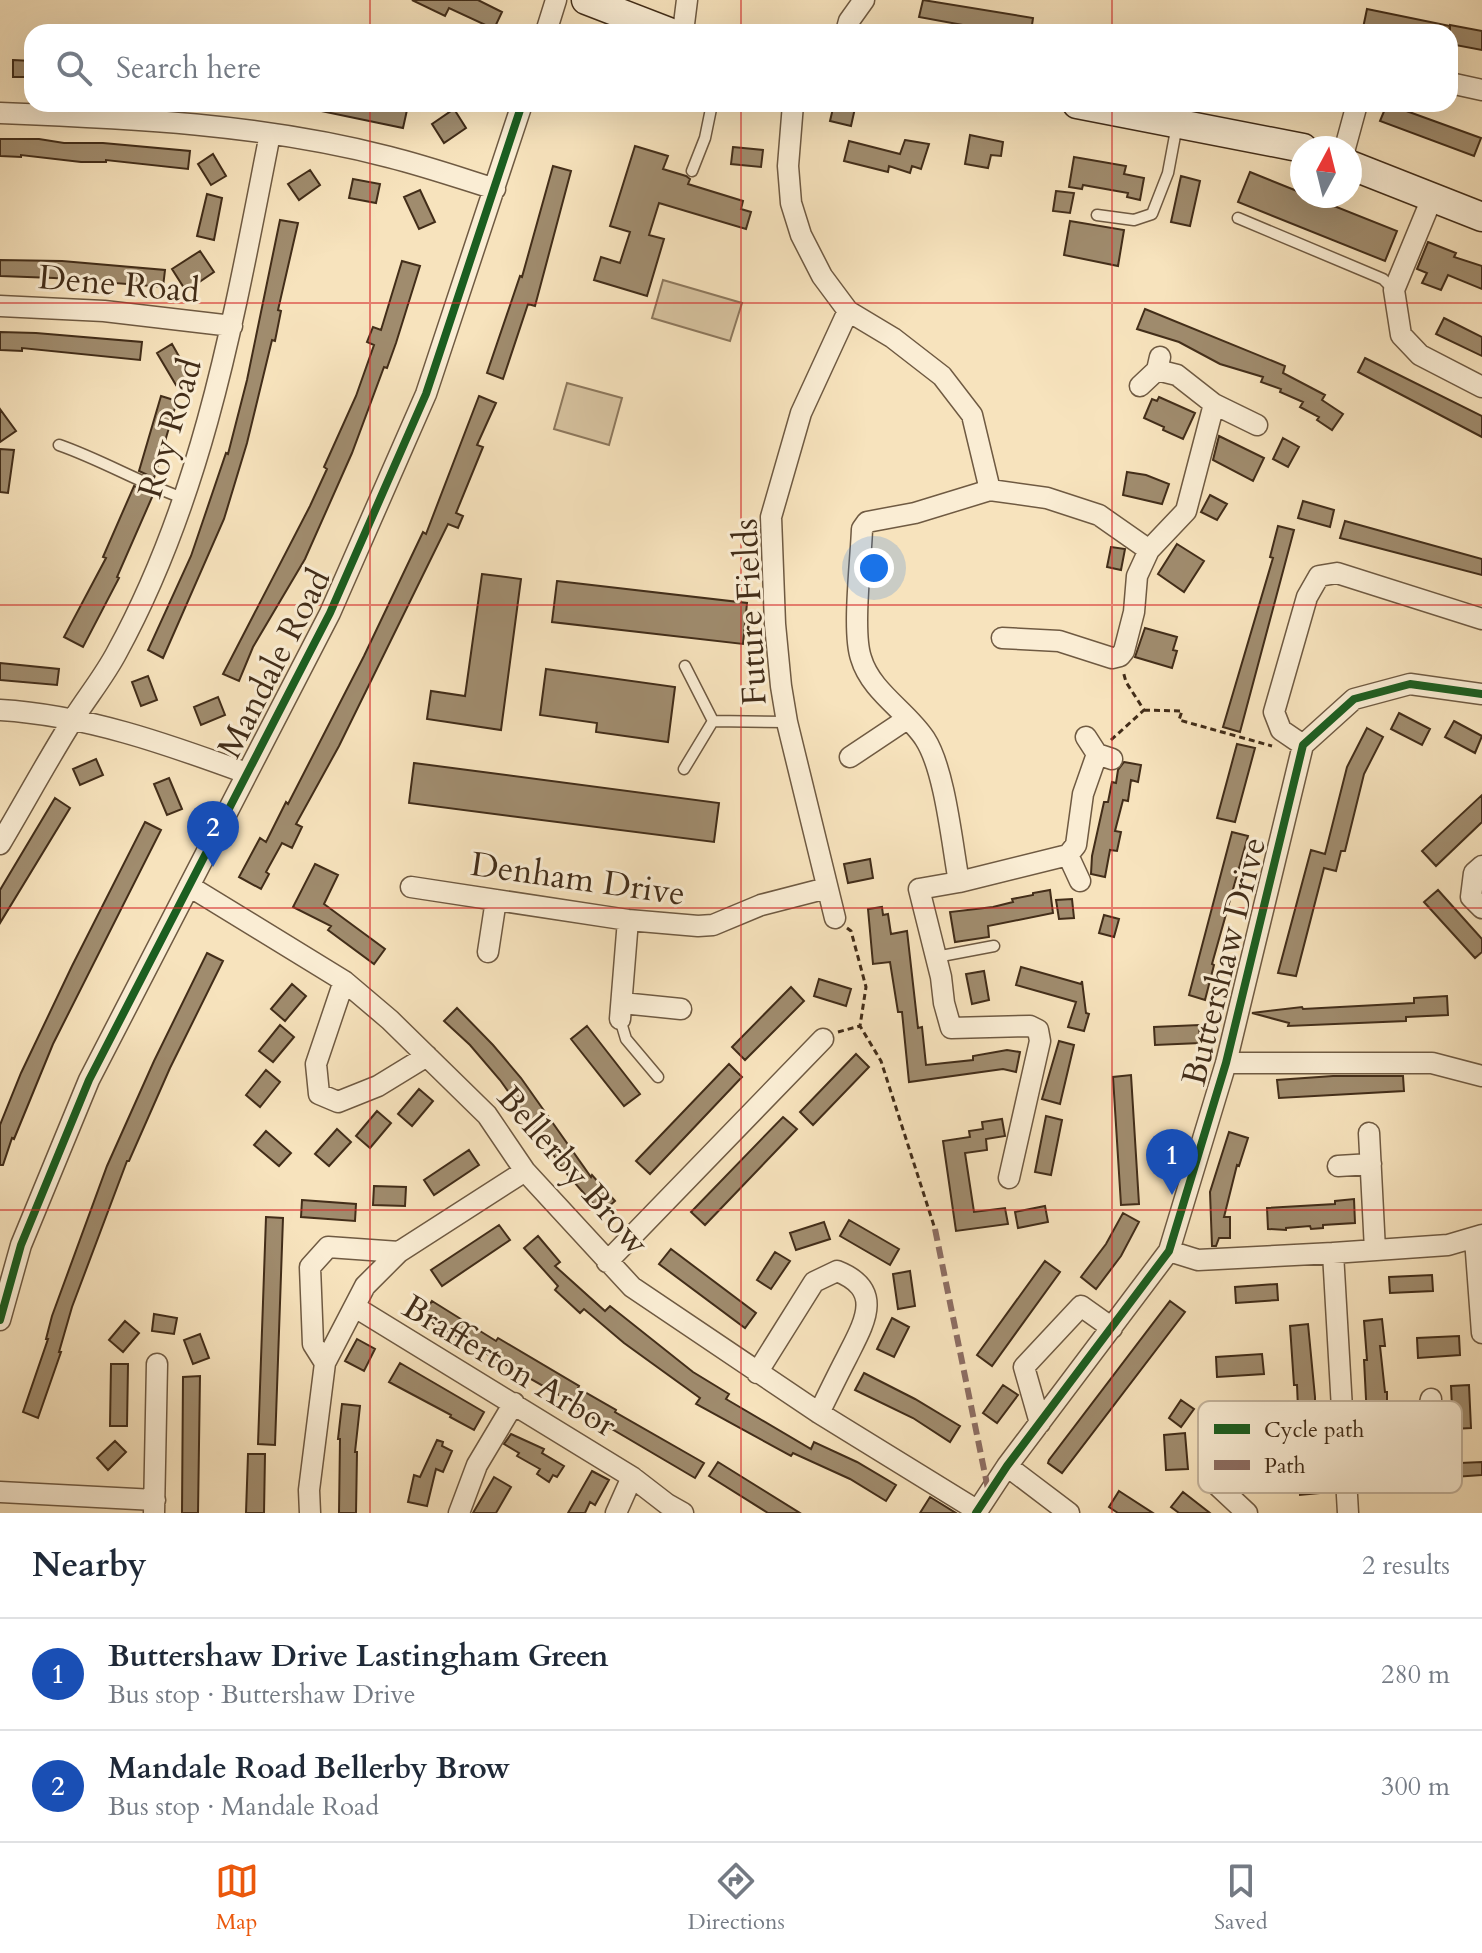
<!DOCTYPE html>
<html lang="en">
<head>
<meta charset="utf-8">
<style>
	:root { --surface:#fff; --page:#f2f2f3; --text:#1f2937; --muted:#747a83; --line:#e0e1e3; --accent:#ea580c }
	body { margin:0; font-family:Cardo,serif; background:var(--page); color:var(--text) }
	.compass { position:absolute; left:1290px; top:136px; width:72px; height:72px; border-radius:50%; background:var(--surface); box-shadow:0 8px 32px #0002; rotate:7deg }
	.you { position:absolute; left:874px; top:568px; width:28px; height:28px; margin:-20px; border:6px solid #fff; border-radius:50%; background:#1a73e8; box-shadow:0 0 0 12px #1a73e833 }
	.badge { display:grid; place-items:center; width:52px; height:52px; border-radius:50%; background:var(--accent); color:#fff; font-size:26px; font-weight:700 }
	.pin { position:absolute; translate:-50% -66px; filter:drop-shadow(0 2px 4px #0008) }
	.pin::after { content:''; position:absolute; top:42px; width:28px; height:24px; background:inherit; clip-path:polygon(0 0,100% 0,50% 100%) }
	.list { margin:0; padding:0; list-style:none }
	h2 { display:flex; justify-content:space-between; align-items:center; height:104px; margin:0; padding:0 32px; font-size:34px }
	h2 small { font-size:26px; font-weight:400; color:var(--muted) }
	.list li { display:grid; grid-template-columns:52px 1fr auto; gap:24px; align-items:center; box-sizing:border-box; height:112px; padding:0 32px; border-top:2px solid var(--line) }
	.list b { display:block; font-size:30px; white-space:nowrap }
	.list p { margin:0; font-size:26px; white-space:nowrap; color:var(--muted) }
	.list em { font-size:26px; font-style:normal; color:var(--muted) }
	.icon { flex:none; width:44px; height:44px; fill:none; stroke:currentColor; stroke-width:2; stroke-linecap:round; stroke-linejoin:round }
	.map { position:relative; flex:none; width:1482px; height:1513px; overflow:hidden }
	.search { position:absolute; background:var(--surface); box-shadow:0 8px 32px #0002; left:24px; right:24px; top:24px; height:88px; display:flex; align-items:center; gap:20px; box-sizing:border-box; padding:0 28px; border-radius:24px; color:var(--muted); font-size:30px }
	.sheet { height:328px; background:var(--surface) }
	nav { display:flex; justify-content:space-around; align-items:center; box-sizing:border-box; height:112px; border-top:2px solid var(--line); background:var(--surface); font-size:22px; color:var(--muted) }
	nav a { display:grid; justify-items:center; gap:4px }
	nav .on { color:var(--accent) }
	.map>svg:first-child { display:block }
</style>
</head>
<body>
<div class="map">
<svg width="1482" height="1513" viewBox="0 0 1482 1513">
	<rect width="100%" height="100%" fill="#f7e3bd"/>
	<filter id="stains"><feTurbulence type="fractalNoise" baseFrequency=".0025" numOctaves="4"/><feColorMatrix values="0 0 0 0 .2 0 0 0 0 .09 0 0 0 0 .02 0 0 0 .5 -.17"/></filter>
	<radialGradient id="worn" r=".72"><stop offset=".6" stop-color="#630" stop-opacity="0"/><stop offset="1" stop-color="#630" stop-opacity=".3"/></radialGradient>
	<path fill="#d8c4a1" stroke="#8d785d" stroke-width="2" d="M663,280L742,303L730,341L652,318Z
		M567,383L622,398L609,445L554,429Z"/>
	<path fill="#a08c6e" stroke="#422d19" stroke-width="2" d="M412,0H478L502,12L494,29L449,8L445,16Z
		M923,0L1033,18L1031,32H1001L919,17Z
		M1367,9L1450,26L1449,32H1384L1363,28Z
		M1450,25L1482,31V50L1450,44Z
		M13,60L32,61V77H13Z
		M322,104H378L407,110L403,128L321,111Z
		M834,104L855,108L851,126L830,121Z
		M1387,104L1481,138L1474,156L1380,121Z
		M454,109L466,128L444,143L432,124Z
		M970,135L1003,142L1001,156L991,155L988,168L965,164Z
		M0,139H39L64,143H103L190,151L188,169L106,160V162H81L21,155V157L0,156Z
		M905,140L929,144L921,169L912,166L910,173L889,166L888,172L844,161L849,141L900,154Z
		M635,146L668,156L663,169L686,176L690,179L688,184L743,201L741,209L751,212L746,229L659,203L649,235L664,239L647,296L594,280L601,257L620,263L630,232L610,226Z
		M733,147L763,150L761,167L731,164Z
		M213,154L226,176L211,185L198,164Z
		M1074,157L1126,166L1124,174L1144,178L1140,200L1127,197L1128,193L1083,185L1082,189L1069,187Z
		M553,166L571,171L535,306L528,304L503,379L487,373L520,276L522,277Z
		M310,170L320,185L299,200L288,184Z
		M1250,172L1302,193V196H1309L1397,231L1385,261L1238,202Z
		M1181,176L1200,181L1190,226L1171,222Z
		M353,179L380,184L376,203L349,198Z
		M420,190L435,222L419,229L404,197Z
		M1056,191L1074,193L1070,213L1053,211Z
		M207,194L222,198L214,240L197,236Z
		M280,220L298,223L278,310L281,311L275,341L272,340L247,443L224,519L163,658L148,650L191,556L226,453L228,454L247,380Z
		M1070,221L1124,230L1118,266L1064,255Z
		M1428,242L1456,253L1454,257L1482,266V289L1448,275L1441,290L1422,283L1427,273L1417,269Z
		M200,251L214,272L186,291L172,269Z
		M0,260L62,261L165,270L163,287L54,278L0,276Z
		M402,261L420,266L396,343L387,368L384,367L352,453L305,559L253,647L239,681L223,674L310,506L327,469L324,467L356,396L374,345L367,342L373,327L381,330Z
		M1145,309L1285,366L1283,373L1325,395L1322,400L1343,414L1332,430L1317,420L1319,417L1300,407L1303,402L1280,392L1281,389L1261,382L1263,377L1220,364L1179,342L1137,329Z
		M1444,318L1482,337V356L1436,334Z
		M0,332L36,333L142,342L140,360L22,348V351L0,350Z
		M172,344L190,376L176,385L157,353Z
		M1365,358L1482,416V437L1358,372Z
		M161,396L177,401L154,478L139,471Z
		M479,396L496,403L477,445L483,447L456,513L463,516L458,528L448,524L339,746L296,824L302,827L292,848L282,843L266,872L269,874L261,889L239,877L260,838L266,842L286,802L288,804L364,656L423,532L426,534Z
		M1159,397L1195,413L1183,439L1163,430L1164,427L1144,418L1152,399L1157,401Z
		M0,409L16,431L0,442Z
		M1219,436L1264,458L1253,481L1213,460Z
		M1283,438L1299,447L1288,467L1273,459Z
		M0,449L14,450L8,493L0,492Z
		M1127,472L1146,475L1169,484L1162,504L1123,495Z
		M134,486L153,495L117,577L119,578L83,647L64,637L106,558L103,557Z
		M1210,495L1227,504L1217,520L1201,512Z
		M1303,501L1334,510L1330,527L1298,518Z
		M1345,521L1482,559V575L1340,538Z
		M1278,526L1294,530L1240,732L1223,727L1273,558L1270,557Z
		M1177,544L1204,561L1184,592L1158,574Z
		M1111,547L1125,549L1121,570L1107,567Z
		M482,574L521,579L501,730L427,719L431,691L465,696Z
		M557,581L747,603L743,644L552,622Z
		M1145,628L1177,637L1173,650L1177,651L1172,668L1135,657Z
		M0,663L59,669L57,685L0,680Z
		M546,669L675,687L668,742L596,732L597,723L540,715Z
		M148,676L157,700L141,706L132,682Z
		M218,697L225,715L201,725L194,707Z
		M1399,713L1430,729L1422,745L1391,729Z
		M1454,721L1482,736L1475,753L1445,737Z
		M1367,728L1383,737L1364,774L1345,851H1341L1336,871L1324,868L1296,976L1278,973L1311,850L1325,854L1347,767Z
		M1237,744L1255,748L1235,822L1217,818Z
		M96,759L103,775L80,785L73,769Z
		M1124,762L1141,765L1138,782L1131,780L1128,801L1123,800L1115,831L1121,832L1117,851L1110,850L1105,877L1091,874L1092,856L1104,802H1108L1112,782L1116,783L1118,770Z
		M414,763L719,803L714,842L409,803Z
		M169,778L182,809L167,815L154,784Z
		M1482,795V822L1436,866L1422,851Z
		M55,798L70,808L0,923V890Z
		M145,822L161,830L53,1044L14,1139L12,1138L3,1165H0V1125L21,1073L72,966Z
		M1232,832L1248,836L1212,964L1214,965L1205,1000L1189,995Z
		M870,859L873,878L848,883L844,864Z
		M315,864L338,875L324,904L385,949L374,964L328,930L331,926L293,907Z
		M1050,890L1053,913L988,926L989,937L955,942L950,912L993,907L1013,902L1012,899L1033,895V893Z
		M1438,890L1482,939V952L1475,958L1424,902Z
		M1072,899L1074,918L1059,919L1056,900Z
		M882,907L883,915L888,914L891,934L907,931L918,1028L922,1027L926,1065L973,1060V1056L1007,1050L1020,1052L1016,1072L1003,1069L909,1082L902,1012H898L890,962L873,964L868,909Z
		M1104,915L1119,919L1114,937L1099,933Z
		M207,953L223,961L170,1068L129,1161H127L72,1307L59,1352H61L38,1418L23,1412L48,1339H46L52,1316L107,1166L154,1061Z
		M1021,967L1081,984L1082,981L1086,1013L1089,1014L1084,1031L1068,1027L1076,1002L1016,985Z
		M984,971L989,1000L972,1004L966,974Z
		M819,979L851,989L846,1006L814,996Z
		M292,984L306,996L285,1021L271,1009Z
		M791,987L804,1001L745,1060L732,1047Z
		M1447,996L1448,1015L1406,1017V1021L1288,1026L1289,1023L1252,1013L1302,1007L1303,1009L1414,1003V998Z
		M457,1008L493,1045L521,1078L591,1177L592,1175L615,1201L601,1213L567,1174L500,1080L470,1045L444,1021Z
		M280,1025L294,1037L273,1062L259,1051Z
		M1199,1025L1200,1043L1155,1045L1154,1027Z
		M587,1026L640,1094L624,1106L571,1039Z
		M1059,1041L1074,1045L1060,1104L1042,1099Z
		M856,1054L869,1067L813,1125L800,1112Z
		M729,1064L742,1077L650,1174L636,1161Z
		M266,1070L280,1082L260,1107L246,1095Z
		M1131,1075L1139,1204L1121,1205L1113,1077Z
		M1333,1076H1403L1404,1091L1279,1098L1277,1080Z
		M419,1089L433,1101L412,1126L398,1114Z
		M377,1111L391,1123L370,1148L356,1136Z
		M1046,1116L1062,1120L1051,1175L1035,1172Z
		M783,1117L797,1129L705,1225L691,1212Z
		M1002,1119L1005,1136L986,1139L987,1150L965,1153L974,1212L1005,1208L1008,1224L956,1231L943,1141L970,1137L969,1131L983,1129L982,1122Z
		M337,1129L351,1142L329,1166L315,1154Z
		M266,1131L291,1153L279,1166L254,1145Z
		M1229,1132L1248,1138L1239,1166L1237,1165L1224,1217H1230V1238H1219L1216,1246H1212L1210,1192Z
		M469,1150L479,1165L434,1195L424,1180Z
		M374,1186L406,1187L405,1206L373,1205Z
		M1354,1199L1355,1223L1323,1225V1228L1311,1229L1310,1226L1286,1228V1230L1268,1229L1267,1208L1335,1204V1201Z
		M302,1200L356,1204L355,1221L301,1217Z
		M1045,1206L1048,1222L1018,1228L1015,1212Z
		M1123,1213L1139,1222L1121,1256L1096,1289L1081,1277L1106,1244Z
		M266,1217L283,1218L275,1445L258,1444Z
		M849,1220L899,1249L890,1265L840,1236Z
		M824,1222L830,1239L796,1250L790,1233Z
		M499,1225L510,1240L442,1286L431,1270Z
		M538,1236L560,1262L555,1266L605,1311L610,1306L693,1372L729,1394L726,1399L811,1449L814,1442L857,1462L896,1485L886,1501L850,1479L793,1453L791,1456L696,1404L700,1398L624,1343L584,1309L580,1313L555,1290L558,1286L524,1248Z
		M671,1249L756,1313L745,1328L659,1264Z
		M775,1252L790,1261L771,1289L757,1280Z
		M1045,1261L1060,1272L992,1366L977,1355Z
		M910,1271L915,1306L898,1309L893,1274Z
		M1432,1275L1433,1291L1390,1293L1389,1277Z
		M1277,1284L1278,1300L1236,1303L1235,1287Z
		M432,1301L496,1341L498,1338L579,1386L578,1388L616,1410L615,1412L704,1463L695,1478L578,1409L580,1407L422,1317Z
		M1170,1301L1185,1312L1062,1473L1048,1463L1049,1460Z
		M154,1314L177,1318L174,1334L152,1331Z
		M892,1318L909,1327L894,1357L877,1349Z
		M1382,1319L1385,1346H1380L1385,1392H1387V1418H1367L1364,1360H1367L1364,1321Z
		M125,1321L139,1333L123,1352L109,1340Z
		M1308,1324L1315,1397V1452L1319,1493L1300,1495L1296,1432H1299L1297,1385H1294L1290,1326Z
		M200,1334L209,1358L193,1364L184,1340Z
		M1459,1336L1460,1355L1418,1358L1417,1338Z
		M357,1339L375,1349L364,1371L345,1361Z
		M1262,1354L1264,1374L1217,1377L1216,1357Z
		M400,1363L484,1412L474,1430L450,1417L451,1415L389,1382Z
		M111,1364H128L127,1426H110Z
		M864,1373L915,1399L960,1426L950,1442L913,1418L855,1390Z
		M200,1376L198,1513H182L183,1377Z
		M1003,1385L1018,1395L997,1423L983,1413Z
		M1469,1385L1471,1428L1453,1429L1451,1386Z
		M1181,1400L1194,1409L1181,1427L1169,1418Z
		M342,1404L360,1406L355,1452H357L356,1513H339L340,1439H338Z
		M1185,1433L1188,1469L1166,1470L1164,1435Z
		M511,1434L544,1449L542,1453L564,1466L557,1477L553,1475L549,1482L537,1474L540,1469L517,1456L519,1453L504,1444Z
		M437,1440L443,1442L442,1446L452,1451L443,1472L436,1469L427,1506L408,1502L414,1475L420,1477Z
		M115,1441L126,1452L108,1470L97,1458Z
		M248,1454H265L264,1513H246Z
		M1364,1454L1425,1455V1459L1459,1457L1460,1463L1482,1462V1475L1440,1478V1474L1364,1476Z
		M718,1462L800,1513H768L709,1476Z
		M592,1471L609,1480L595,1505L590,1502L585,1513H568Z
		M494,1477L511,1487L496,1513H473Z
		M1119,1491L1153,1513H1118L1109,1507Z
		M1183,1492L1210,1513H1179L1171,1507Z
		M930,1497L956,1513H920Z"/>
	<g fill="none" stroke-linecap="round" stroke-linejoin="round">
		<g stroke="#6f5a42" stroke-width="13">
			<path id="service" d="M692,171L705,138L712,104
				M1097,215L1134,220L1152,214L1168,173L1177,125
				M1238,218L1383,279L1394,290
				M59,445C102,460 140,483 183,498
				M685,666L713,721
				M713,721L787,722
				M684,769L713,721
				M936,957L994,946
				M620,1019L626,1039L658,1077"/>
		</g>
		<g stroke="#6f5a42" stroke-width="23">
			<path id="minor" d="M546,32L556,0
				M683,32L687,0
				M846,32L849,21L864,0
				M1450,83L1482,90
				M793,104L788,166L791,203L801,235L822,276L848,311L893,338L942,376L972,415L990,490
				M0,113C130,118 262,124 389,157C425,166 460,178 495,189
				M1345,148L1357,104
				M1432,198L1394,290L1401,335L1420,355L1482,387
				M0,306L104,311L232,326
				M1157,370L1177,375L1214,404L1257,425
				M1140,386L1157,370L1160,357
				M1002,638L1059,641L1112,658L1120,656L1124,651L1134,612L1137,576L1149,550L1186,511L1214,404
				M0,710C85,715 167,744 246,773
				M1086,737L1097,754L1112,759
				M1303,745L1281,730L1274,712L1307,597L1319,576L1337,573L1482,619
				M850,757L907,719
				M0,844C25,802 48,759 74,718C88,696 105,675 117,652C205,491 235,311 270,134
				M1068,855L1080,881
				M1482,866L1474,873L1471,897L1482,908
				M959,882C952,844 945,770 925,739C907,711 871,692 861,658C852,632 861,560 862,529L867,522L915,513L990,490L1047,498L1099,515L1149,550
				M189,886L344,981L390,1020L487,1115L525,1171L632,1287L819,1413L978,1511
				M411,887L628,920L698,926L713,925L761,905L827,888
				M835,918L787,722L781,686L775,624L771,517L801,413L848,311
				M488,952L496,900
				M344,981L316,1064L319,1094L338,1102L378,1086L427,1056
				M622,1003L681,1009
				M620,1019L628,920
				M1226,1063H1432L1482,1076
				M1369,1133L1375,1250
				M1338,1166L1371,1164
				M1009,1178L1040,1041L1038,1030L1030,1026L951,1028L944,1003L941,977L919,889L959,882L1068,855L1076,845L1083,794L1097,754
				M1475,1239L1482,1333
				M1169,1251L1198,1260L1333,1253L1448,1245L1482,1235
				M1333,1253L1348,1513
				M607,1262L823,1039
				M355,1307L632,1477L667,1504L683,1513
				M0,1320L21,1245L89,1080L330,613L426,394L522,104
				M325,1363L313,1344L310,1267L328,1247L399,1252
				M757,1373L814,1282L837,1271C885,1290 864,1323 847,1357C837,1376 828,1395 819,1413
				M1217,1422L1216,1484L1247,1513
				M1040,1423L1024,1367L1081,1306L1112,1328
				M1343,1442L1424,1428L1431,1399
				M1007,1466L1069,1513
				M0,1492L155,1500
				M154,1513L157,1364
				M310,1513L309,1490L325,1363L365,1286L399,1252L525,1171
				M459,1513L477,1465L514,1403
				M616,1513L632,1477
				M976,1513L1007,1466L1169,1251L1226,1063L1303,745L1354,699L1410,684L1482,694"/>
		</g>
		<g stroke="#422d19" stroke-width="31">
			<path id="secondary" d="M586,0L669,32
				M1077,104L1303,148
				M1350,165L1482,217"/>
		</g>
		<path stroke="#422d19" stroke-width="3" stroke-dasharray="6 4" stroke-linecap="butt" d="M1144,710L1182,711L1179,720L1272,746
			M1111,740L1144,710L1126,682L1123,671
			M847,928L851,931L866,987L860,1026L881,1061L935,1229
			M838,1032L860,1026"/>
		<use href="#service" stroke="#faedd4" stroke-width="10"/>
		<use href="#minor" stroke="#faedd4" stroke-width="20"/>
		<use href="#secondary" stroke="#faedd4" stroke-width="28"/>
		<path stroke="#8d6e63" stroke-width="6" stroke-dasharray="12 6" stroke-linecap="butt" d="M935,1229L989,1494"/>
		<g stroke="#faedd4" stroke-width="13">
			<path id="cycleway" d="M0,1320L21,1245L89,1080L330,613L426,394L522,104
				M976,1513L1007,1466L1169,1251L1226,1063L1303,745L1354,699L1410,684L1482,694"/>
		</g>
		<use href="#cycleway" stroke="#1b5e20" stroke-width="8"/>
	</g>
	<path fill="none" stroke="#d62828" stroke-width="2" stroke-opacity="0.55" d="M370,0V32M741,0V32M1112,0V32M370,104V1513M741,104V1513M1112,104V1513M0,303H1482M0,605H1482M0,908H1482M0,1210H1482"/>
	<g text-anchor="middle" stroke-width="6" stroke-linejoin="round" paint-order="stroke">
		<g font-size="34" fill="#422d19" stroke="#faedd4">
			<text transform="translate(119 283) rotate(5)" y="12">Dene Road</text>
			<text transform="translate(169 428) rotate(-73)" y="12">Roy Road</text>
			<text transform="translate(749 612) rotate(-93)" y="12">Future Fields</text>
			<text transform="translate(273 663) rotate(-63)" y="12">Mandale Road</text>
			<text transform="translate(578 878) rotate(8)" y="12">Denham Drive</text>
			<text transform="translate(1223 961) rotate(-76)" y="12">Buttershaw Drive</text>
			<text transform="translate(574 1170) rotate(49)" y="12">Bellerby Brow</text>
			<text transform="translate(510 1365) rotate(31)" y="12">Brafferton Arbor</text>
		</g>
	</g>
	<rect x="1198" y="1401" width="264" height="92" rx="12" fill="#faedd4" stroke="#c3b39c" stroke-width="2"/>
	<rect x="1214" y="1424" width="36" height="10" fill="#1b5e20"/>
	<rect x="1214" y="1460" width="36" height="10" fill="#8d6e63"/>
	<g font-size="22" fill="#422d19">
		<text x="1264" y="1437">Cycle path</text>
		<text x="1264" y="1473">Path</text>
	</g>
	<rect width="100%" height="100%" filter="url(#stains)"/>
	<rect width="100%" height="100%" fill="url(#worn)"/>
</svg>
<svg class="compass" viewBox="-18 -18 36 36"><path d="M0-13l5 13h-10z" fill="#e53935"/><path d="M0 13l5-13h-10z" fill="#747a83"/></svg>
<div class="you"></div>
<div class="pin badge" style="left:1172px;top:1195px;background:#1a4fb4">1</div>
<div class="pin badge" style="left:213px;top:867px;background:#1a4fb4">2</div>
<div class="search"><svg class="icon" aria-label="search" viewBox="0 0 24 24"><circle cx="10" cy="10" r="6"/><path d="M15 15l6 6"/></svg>Search here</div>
</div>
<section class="sheet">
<h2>Nearby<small>2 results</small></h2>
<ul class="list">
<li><span class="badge" style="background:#1a4fb4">1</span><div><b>Buttershaw Drive Lastingham Green</b><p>Bus stop · Buttershaw Drive</p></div><em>280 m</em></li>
<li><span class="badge" style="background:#1a4fb4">2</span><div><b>Mandale Road Bellerby Brow</b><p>Bus stop · Mandale Road</p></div><em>300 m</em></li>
</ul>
</section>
<nav>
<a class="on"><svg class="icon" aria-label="map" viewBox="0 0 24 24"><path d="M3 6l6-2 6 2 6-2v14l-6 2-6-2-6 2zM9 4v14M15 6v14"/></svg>Map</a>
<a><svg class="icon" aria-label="directions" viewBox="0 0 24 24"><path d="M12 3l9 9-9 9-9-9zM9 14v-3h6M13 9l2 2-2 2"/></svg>Directions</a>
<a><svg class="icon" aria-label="saved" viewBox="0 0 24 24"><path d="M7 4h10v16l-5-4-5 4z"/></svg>Saved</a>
</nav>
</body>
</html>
